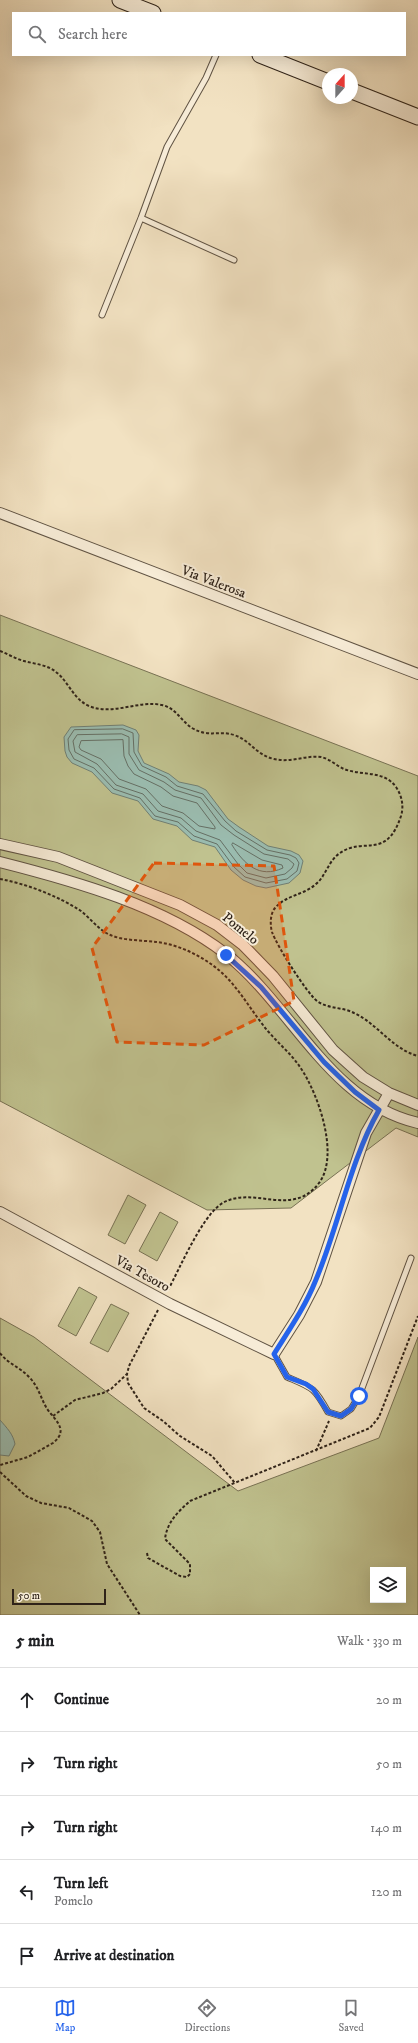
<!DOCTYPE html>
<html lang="en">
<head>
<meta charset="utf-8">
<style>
	:root { --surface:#fff; --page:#f6f6f6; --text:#202124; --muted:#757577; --line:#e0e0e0; --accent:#2563eb }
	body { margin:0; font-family:"IM FELL DW Pica",serif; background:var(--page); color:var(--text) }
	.controls { position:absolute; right:12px; bottom:12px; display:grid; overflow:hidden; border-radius:0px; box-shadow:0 4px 16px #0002 }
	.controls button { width:36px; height:36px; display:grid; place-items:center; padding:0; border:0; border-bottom:1px solid var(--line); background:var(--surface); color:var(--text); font:20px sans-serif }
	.compass { position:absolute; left:322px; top:68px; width:36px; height:36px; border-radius:50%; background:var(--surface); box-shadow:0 4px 16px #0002; rotate:21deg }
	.scale { position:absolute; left:12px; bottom:10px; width:94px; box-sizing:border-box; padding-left:4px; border:2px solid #2f2319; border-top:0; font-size:11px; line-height:14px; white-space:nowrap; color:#2f2319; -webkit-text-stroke:3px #f7ecd7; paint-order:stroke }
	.stop { position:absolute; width:12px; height:12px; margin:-9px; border:3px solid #2563eb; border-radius:50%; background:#fff }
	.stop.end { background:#2563eb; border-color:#fff; box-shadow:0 1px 4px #0008 }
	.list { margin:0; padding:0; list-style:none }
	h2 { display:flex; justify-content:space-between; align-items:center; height:52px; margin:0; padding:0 16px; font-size:17px }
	h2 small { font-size:13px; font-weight:400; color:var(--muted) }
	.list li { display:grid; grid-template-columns:26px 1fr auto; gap:12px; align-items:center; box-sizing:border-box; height:64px; padding:0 16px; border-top:1px solid var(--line) }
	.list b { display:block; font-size:15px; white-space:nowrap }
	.list p { margin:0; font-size:13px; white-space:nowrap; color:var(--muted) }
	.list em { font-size:13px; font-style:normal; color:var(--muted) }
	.icon { flex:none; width:22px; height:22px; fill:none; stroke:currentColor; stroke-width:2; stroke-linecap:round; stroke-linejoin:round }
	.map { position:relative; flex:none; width:418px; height:1615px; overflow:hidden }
	.search { position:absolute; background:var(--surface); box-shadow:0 4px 16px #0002; left:12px; right:12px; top:12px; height:44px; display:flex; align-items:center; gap:10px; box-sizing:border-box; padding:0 14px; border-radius:0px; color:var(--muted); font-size:15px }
	.sheet { height:372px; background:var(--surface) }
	nav { display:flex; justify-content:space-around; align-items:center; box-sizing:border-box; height:56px; border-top:1px solid var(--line); background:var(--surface); font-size:11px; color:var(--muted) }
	nav a { display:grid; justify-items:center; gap:2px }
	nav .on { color:var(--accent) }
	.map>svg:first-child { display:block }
</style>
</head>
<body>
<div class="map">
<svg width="418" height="1615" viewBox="0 0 418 1615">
	<rect width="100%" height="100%" fill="#f2e2c2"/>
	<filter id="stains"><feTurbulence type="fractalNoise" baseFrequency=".005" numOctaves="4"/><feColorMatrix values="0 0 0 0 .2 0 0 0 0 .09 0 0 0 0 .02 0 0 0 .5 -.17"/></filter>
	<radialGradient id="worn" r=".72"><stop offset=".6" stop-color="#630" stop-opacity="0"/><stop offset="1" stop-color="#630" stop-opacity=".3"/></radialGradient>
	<path fill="#c0c28f" stroke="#787254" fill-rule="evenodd" d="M0,615L418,776V1137L396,1128L291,1208L207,1210L0,1101Z
		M128,1195L146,1205L125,1244L108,1235Z
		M160,1212L178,1222L157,1261L139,1251Z
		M79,1287L97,1297L76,1336L58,1326Z
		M111,1304L129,1313L108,1352L90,1343Z
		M0,1318L34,1337L238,1491L379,1438L418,1337V1615H0ZM373,1570H403V1600H373Z"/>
	<path fill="#9bbeb2" stroke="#708075" d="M123,725L136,730L139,735L138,751L144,763L169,774L179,782L198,786L206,790L228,819L239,827L268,846L291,851L299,855L303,861L300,873L289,883L266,888L256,886L243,880L231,870L215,847L192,840L177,826L153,819L138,801L112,793L92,772L72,763L67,757L65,751L64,737L71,727Z
		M0,1420C7,1428 13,1434 15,1444L9,1456L0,1455Z"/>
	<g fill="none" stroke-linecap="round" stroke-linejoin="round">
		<path stroke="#657066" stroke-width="1" d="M123,729L133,733L134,752L142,766L166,777L177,786L203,794L225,821L236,831L267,850L290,855L296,858L299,863L297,871L287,879L266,883L245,877L234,867L217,844L194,836L178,822L155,816L140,798L114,789L94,768L74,759L69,750L68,739L74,730Z
			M122,734L129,737V754L139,770L164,782L175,790L201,798L221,825L234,835L264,854L288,859L294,864L292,868L285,874L266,878L247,873L238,864L220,840L196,831L181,818L158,811L143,794L116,785L97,764L75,752L73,741L77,735Z
			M123,740L124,756L128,766L134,774L161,787L173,796L197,803L215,827V829L199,826L183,813L162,806L146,789L119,779L101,759L81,750L79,747L81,741Z
			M233,843L262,860L282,865L283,868C259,879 244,864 232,845Z"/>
		<g stroke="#605343" stroke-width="7">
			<path id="lane" d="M141,218L234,260
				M102,315L141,218L167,147L206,78L216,55
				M274,1354L287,1377C313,1388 314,1387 328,1412L341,1416L351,1409L359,1396L411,1258"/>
		</g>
		<g stroke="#605343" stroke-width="12">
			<path id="street" d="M0,513L418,674
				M0,844L58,857L180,905L217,925L243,945L273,976L333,1050L363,1077L389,1093L418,1105
				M0,862C75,881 164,906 226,954C292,1006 330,1103 418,1123
				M0,1212L170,1304L274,1354L299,1315L316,1282L366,1133L389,1093"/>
		</g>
		<g stroke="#2f2319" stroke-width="17">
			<path id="secondary" d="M120,0L153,13
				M260,55L328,82
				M352,91L418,117"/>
		</g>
		<path stroke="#2f2319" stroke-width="2" stroke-dasharray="3 2" stroke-linecap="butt" d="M0,651C8,654 16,659 24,661C35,664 48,665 56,672C69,682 73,699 89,706C112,716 138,700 162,705C176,708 181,721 192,728C209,738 219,730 234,735C250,740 256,755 274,759C290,763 306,755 321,757C330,759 337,766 344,769C362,776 384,770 396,787C402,796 404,806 401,816C386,861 364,836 340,853C328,861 326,876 316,884C304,895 286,895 275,908C270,914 270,925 272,932C277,946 306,992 317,1001C328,1009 343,1007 354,1013C378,1024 392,1049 418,1056
			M0,879C27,884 58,896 81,911C90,918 98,929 108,934C122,941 141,940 156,942C176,944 195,953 211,964C234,980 246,1003 263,1025C274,1040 290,1052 300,1067C318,1093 340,1155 319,1183C292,1219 252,1184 221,1204C201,1218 180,1268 168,1290
			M158,1310L129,1366L127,1374L128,1383L144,1408L163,1421L180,1436L212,1456L235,1483
			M0,1353C8,1364 20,1367 29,1377C38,1386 40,1396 46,1407C52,1418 71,1429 53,1443L28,1457L0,1465
			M53,1416L75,1400L103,1393L111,1389L127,1374
			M316,1451L329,1421
			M0,1472L26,1496L41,1503L69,1508L92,1521L100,1532L107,1564L140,1615
			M147,1553L148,1558L180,1576L187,1577L190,1574V1564L165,1539C167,1522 178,1512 190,1501L370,1428L379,1417L418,1316"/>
		<use href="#lane" stroke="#f7ecd7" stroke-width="5"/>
		<use href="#street" stroke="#f7ecd7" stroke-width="10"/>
		<use href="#secondary" stroke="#f7ecd7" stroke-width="15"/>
	</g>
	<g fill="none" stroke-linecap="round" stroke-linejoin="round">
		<path stroke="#2563eb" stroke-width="5" d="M226,955L261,987L324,1062L355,1092L379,1110C349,1163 339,1226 315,1282C305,1307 289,1330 274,1354L287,1377L306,1384L313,1389L328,1412L341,1416L351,1409L359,1396"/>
	</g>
	<path fill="#df560d" fill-opacity="0.2" stroke="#df560d" stroke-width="3" stroke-dasharray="8 5" stroke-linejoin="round" d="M154,863L274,866L294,1001L204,1045L117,1042L92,948Z"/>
	<g text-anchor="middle" stroke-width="4" stroke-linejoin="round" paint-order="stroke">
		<g font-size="14" fill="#2f2319" stroke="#f7ecd7">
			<text transform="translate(214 581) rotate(21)" y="5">Via Valerosa</text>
			<text transform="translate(241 928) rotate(39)" y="5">Pomelo</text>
			<text transform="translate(143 1273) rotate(29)" y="5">Via Tesoro</text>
		</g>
	</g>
	<rect width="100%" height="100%" filter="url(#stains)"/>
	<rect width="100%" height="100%" fill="url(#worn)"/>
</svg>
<div class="controls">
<button><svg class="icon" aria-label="layers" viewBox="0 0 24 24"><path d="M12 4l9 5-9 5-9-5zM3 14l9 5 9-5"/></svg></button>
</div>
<svg class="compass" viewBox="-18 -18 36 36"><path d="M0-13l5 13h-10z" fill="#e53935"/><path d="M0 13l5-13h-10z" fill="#757577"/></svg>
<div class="scale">50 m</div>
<div class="stop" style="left:359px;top:1396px"></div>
<div class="stop end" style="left:226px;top:955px"></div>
<div class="search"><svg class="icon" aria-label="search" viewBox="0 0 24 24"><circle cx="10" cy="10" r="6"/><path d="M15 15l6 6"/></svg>Search here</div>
</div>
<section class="sheet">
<h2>5 min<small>Walk · 330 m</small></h2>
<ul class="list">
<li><svg class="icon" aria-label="ahead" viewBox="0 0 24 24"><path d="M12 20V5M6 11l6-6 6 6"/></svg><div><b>Continue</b></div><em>20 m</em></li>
<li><svg class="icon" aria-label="right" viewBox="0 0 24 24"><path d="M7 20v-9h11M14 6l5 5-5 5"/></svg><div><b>Turn right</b></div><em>50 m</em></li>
<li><svg class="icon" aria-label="right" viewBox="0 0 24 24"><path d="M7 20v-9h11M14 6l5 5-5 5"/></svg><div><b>Turn right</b></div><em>140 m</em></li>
<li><svg class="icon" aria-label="left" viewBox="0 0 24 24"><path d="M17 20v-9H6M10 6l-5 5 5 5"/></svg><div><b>Turn left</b><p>Pomelo</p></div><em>120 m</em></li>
<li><svg class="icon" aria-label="arrive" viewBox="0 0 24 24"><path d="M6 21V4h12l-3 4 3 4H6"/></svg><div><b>Arrive at destination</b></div></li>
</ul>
</section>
<nav>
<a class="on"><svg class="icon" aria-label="map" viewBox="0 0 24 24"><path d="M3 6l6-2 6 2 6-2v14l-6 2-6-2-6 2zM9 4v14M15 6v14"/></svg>Map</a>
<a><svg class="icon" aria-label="directions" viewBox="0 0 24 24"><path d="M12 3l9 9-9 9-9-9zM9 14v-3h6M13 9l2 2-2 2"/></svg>Directions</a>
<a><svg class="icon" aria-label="saved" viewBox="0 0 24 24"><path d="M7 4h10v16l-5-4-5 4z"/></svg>Saved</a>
</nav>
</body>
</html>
